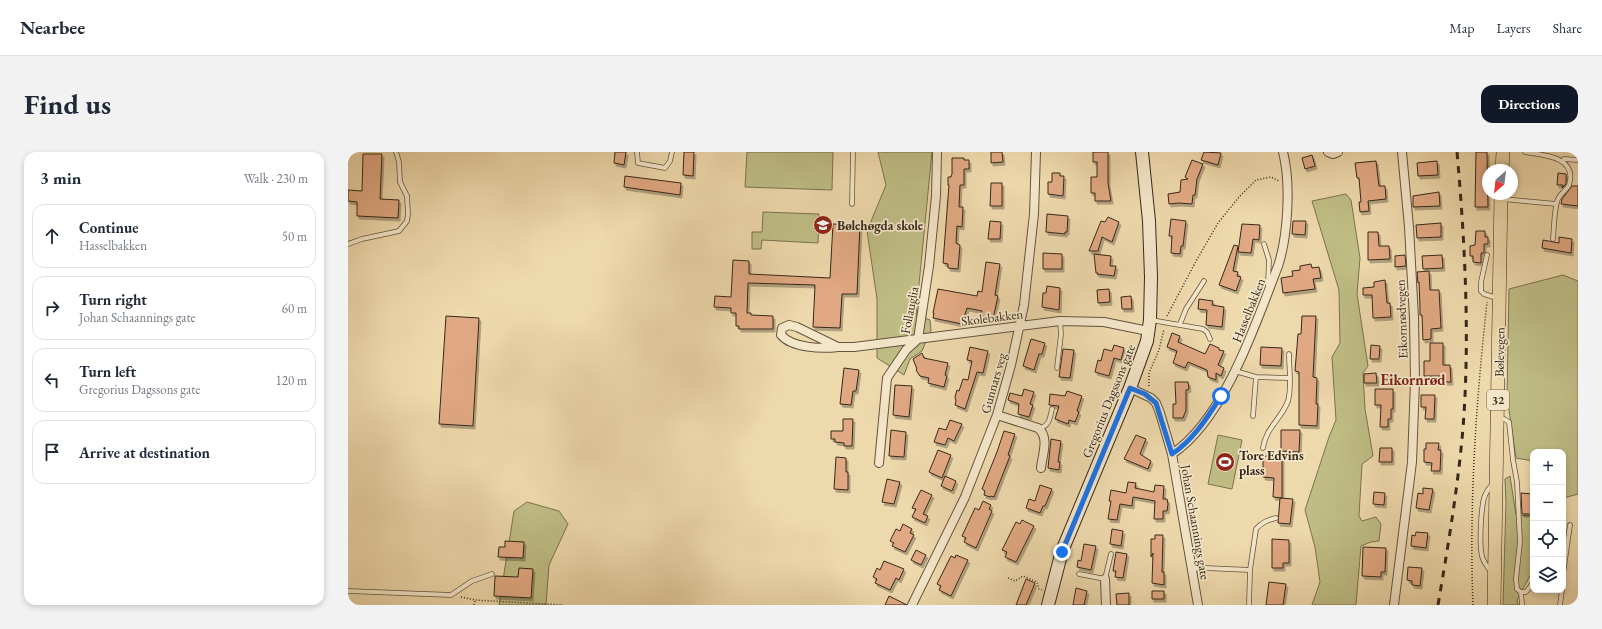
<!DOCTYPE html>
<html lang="en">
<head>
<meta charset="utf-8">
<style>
	:root { --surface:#fff; --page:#f2f2f3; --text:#1f2937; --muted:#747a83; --line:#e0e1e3; --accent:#111827 }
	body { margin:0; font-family:"EB Garamond",serif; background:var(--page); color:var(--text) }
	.controls { position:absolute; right:12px; bottom:12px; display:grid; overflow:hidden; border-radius:8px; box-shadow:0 2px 6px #0003 }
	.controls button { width:36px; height:36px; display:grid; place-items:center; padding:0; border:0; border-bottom:1px solid var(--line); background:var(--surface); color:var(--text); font:20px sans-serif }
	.compass { position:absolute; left:1134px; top:12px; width:36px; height:36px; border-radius:50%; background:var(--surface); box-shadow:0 2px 6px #0003; rotate:208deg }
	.stop { position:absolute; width:12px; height:12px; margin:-9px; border:3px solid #1a73e8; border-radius:50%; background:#fff }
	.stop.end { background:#1a73e8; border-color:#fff; box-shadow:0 1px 4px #0008 }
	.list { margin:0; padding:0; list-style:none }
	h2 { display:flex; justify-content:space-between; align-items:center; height:52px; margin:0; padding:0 16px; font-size:17px }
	h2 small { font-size:13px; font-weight:400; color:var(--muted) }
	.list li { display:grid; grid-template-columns:26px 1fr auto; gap:12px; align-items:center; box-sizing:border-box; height:64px; margin:0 8px 8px; padding:0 8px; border:1px solid var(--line); border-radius:12px }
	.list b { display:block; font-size:15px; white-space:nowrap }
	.list p { margin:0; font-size:13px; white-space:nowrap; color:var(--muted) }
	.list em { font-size:13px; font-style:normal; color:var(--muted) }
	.icon { flex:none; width:22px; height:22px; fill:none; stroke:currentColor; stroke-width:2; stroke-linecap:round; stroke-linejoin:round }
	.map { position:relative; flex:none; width:1230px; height:453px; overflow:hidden; border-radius:12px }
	header { display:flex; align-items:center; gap:24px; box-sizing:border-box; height:56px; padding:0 20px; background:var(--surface); border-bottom:1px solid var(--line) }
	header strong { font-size:19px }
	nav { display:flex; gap:22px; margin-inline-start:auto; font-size:14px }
	.intro { display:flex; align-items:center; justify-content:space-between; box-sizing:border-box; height:96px; padding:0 24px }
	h1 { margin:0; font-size:28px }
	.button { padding:10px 18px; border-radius:12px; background:var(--accent); color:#fff; font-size:14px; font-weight:700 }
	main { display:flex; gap:24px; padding:0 24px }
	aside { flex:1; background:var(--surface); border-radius:12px; box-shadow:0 2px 6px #0003 }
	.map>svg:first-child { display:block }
</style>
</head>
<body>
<header>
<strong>Nearbee</strong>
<nav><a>Map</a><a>Layers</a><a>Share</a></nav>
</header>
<div class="intro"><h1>Find us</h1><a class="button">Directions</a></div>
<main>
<aside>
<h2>3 min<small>Walk · 230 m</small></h2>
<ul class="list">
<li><svg class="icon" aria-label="ahead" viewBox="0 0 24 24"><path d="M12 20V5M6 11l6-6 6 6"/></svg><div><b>Continue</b><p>Hasselbakken</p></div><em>50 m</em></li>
<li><svg class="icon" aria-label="right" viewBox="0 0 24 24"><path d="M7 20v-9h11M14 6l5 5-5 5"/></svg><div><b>Turn right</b><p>Johan Schaannings gate</p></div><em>60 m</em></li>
<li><svg class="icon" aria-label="left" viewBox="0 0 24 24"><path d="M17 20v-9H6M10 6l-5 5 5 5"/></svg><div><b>Turn left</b><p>Gregorius Dagssons gate</p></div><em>120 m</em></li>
<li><svg class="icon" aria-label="arrive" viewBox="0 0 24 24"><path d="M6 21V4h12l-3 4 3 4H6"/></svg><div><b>Arrive at destination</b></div></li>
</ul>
</aside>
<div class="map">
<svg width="1230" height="453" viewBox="0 0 1230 453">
	<defs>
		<filter id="shadow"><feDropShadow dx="2" dy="3" stdDeviation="0" flood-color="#0004"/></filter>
	</defs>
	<rect width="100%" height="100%" fill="#eed9ac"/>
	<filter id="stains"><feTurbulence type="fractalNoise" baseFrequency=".005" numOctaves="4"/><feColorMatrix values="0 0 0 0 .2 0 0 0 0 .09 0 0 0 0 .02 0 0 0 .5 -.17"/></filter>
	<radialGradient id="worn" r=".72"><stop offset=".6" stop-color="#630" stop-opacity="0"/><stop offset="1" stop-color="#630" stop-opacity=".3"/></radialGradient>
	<path fill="#bfbd85" stroke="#7a7250" d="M399,0H485L484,38L397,35Z
		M530,0H584L568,163L582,168L583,178L574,199L562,207L556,223L529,206V147L519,79L538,33Z
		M998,42L1003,48L1012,106L1009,142L1020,214L1015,221L1017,257L1025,304L1014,312L1011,364L1014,369L1028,365L1033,372L1031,389L1023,390L1013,394L1008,453H964L972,430L967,395L957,358L981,285L988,268L984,205L992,191L991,138L964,49Z
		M415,60L471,62L470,91L414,88L413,97H404V80H414Z
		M1215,123L1230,129V342L1216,346V370L1215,372V300H1185V309L1168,306L1159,244L1161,137Z
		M870,283L894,288L884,337L860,332Z
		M1162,324L1168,363L1185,364V418L1169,448L1170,453H1155L1158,351L1157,327Z
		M179,350L211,359L220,372L201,413L198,453H151L166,359Z"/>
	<path fill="#e1a983" stroke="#36281a" filter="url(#shadow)" d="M267,0H278L276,13L266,11Z
		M336,0H346L345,24L335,23Z
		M643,0H654L655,10L643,11Z
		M745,0H760V31L763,49H747V41H743V25H749V10H745Z
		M856,0L873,1L870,13L853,8Z
		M1128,0H1139L1140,55H1127Z
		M15,2H34L32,47L51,48L50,66L9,64V50L0,49V38L14,39Z
		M964,3L967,14L957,17L954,6Z
		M604,6H616V8H621V17H616V33H612L611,55H615L614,75L609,74L608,91L612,93L610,117L600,116V112L595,111L601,33H600V25H603L604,22Z
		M844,8L855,12L849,27L847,43H845L844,52L831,51L821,52L820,42L832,40L833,28L840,27L837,25Z
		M1028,9L1031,34H1037L1038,47L1020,49L1021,59L1012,60L1011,50H1013L1011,26H1009L1007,11Z
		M1089,9L1090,23L1070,24L1069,11Z
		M704,21H712V24H716L715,44L700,42V30H704Z
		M1210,21L1218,22V32L1214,36L1215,33H1209Z
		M277,24L333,31L332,43L276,35Z
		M643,31H654V54H642Z
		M1224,34H1230V54L1213,52L1214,47Z
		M1091,40L1092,54L1065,55V44Z
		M699,62L720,64L719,80H717V82L698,80Z
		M760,65L771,70L764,90L754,85L750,99H741L753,69L757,70Z
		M823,67L838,69L835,94H833L832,102L823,101L824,84H821Z
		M642,69L653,70L652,87H640Z
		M945,69H958L957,83L944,82Z
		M1093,71V85L1069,86L1068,73Z
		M485,72L512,73L509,142H494L492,176L465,175L467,133L400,131L399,161H403V163L425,164V177H391V174H388V161H383V156L366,155L367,144L383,145L385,108L401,109V122L482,126Z
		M894,72L912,73L911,88L905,87L903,101L890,100Z
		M1128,79H1137V85H1140V92H1136V101H1133V111L1125,110V104H1122V94L1127,93Z
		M1020,80H1030L1031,94H1041L1042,107L1020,108Z
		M1211,85L1224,87L1223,101L1194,96L1195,88L1211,91Z
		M886,93L890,94L885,119L890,120L889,124L893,125L888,139L871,133Z
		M695,101L714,102V117H695Z
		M746,102L763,104L762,114H768L766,124L749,122L750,121H748Z
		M1057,103L1058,114L1047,115V104Z
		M1094,103L1095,116L1075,117L1074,104Z
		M638,110L652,112L647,143L650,144L645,167L633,164L634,159L619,156L614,172L585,166L586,161H585L590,137L629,144L630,139L634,140Z
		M963,112L964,116L971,115L973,126L965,127L967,137L935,141L933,126L945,124L944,119L952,118V114Z
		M1081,119L1082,138H1091L1093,176L1083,177V187L1075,188L1074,163H1072V155L1071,130L1070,131L1069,120Z
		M1037,128L1039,151H1042L1043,165L1025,166L1024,143H1015V136L1026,135V130Z
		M699,134L712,136L711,158L694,155L695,141H698Z
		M761,137L762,150L750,151L749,138Z
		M783,144L784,157H774L773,145Z
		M851,147L865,149L864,153L876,155L874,175L858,173L859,158L850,157Z
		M98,164L131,166L125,274L91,272Z
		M954,164H968L965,225L969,226L968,252H970L969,274L951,273V220L947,219L950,182H953Z
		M824,181L832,184L830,190L857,202L862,192L871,196V198L876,199L870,213L876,216L873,224L868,221V228L860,225L859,218L840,210L837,216L825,211L829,199L819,195Z
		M683,187L697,191L694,202H691L686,218L675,214Z
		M1082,191H1095V213H1102L1103,230H1093V224H1076V209H1082Z
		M766,193L776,196L773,208L766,206L761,224L747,220L750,208L753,209L756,197L764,199Z
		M1023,193L1032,194L1031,207H1022Z
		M622,195L640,199L635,221L629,220L617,257L607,253L608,249L607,245L609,238L611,239L615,227L620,228L624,209L619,208Z
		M913,195L934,196L933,214L912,213Z
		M715,197L726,198L722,226L711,225Z
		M574,201L576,206L600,211L597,223L599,224L596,235L580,231L581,226L572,224L568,218L569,217L565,207Z
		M496,216L511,218L508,239H505L503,253L492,252Z
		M1028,221L1029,231H1016V222Z
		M827,230H840L841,237L838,238V258L835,266H825V252H828Z
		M547,233L564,234L561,265L545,263Z
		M676,237L686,240L682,252L685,253L681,265L670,262L671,252L660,248L662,241L674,244Z
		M1027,237H1045V257H1043V267H1040V275H1032L1033,253H1027Z
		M719,239L734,244L729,259L731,260L727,270L721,268L720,272L707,267L711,254L701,253L702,242L717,244Z
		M1073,243H1087L1086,267H1077L1078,255H1073Z
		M495,267H505L504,294H496V291L487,290V287H483V279H495Z
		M602,268L614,272L606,289L600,286L597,293L586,290L591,276L598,278Z
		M543,278L558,280L556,305L541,304Z
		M933,278H952L951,300L933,299Z
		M656,279L667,282L660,303L662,304L651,332L646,345L643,344L642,345L636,343L637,339L634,337L649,300Z
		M788,283L798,287L792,302L803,309L800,317L776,307Z
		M703,287L713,289L710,310H712L711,318L700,316Z
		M1078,291H1091L1090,298H1093L1092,319H1083L1084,311L1076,310V297H1078Z
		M1032,296H1044V310H1031Z
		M590,298L603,303L594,326L581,320Z
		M915,304H934V346L925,345L926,326L915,325Z
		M488,305L498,306V320H500V338L486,337Z
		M597,324L608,329L604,339L593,334Z
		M539,327L552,330L546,352L534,350Z
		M780,330L788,331L787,336L806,340L807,333L816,334L815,347H819L820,352L819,359H815V367H806L807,349L785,345L784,354L772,352L769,368L760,367L763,349H761L763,338L778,341Z
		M692,333L704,337L697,354H695L692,361L678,356L681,347L687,349Z
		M1075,336L1085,337L1081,358L1068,356L1070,341L1075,342Z
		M573,338L584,343L575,362L580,364L577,371L564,365L568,357L564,356Z
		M1026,340L1037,341L1036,353L1025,352Z
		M1173,341L1185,342V362H1174Z
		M932,346L945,347L942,372L930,371Z
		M635,349L643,353L641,357L644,359L628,396L616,390L618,386L614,384L627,356L631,358Z
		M674,368L686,374L668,410L657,405L659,400L654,398L668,370L672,372Z
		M555,372L564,377L562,381L566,383L557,400L544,394L546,391L542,389L548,377L552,379Z
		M764,377L775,379L773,394L762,392Z
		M1068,380L1080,381L1078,396L1063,394L1064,383L1067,384Z
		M807,383H815L814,420H816V433L804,431L805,401L803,405V387H807Z
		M924,387L941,388V411H935V416H924Z
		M157,389L176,390L175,406L150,405L151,395H157Z
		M736,392L748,394L743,418L729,415L730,408L733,409Z
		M1015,395L1038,396L1037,420H1033V425L1014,424Z
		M568,398L578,403L573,413L563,408Z
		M768,400L779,402L775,426L767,425L768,419H765Z
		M608,403L620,408L603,444L591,438L593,434L589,432L603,404L607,406Z
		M536,409L556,417L551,428L548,426L542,438L527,431L529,427L525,425L529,416L532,418Z
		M1060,415L1074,416L1072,434L1064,433V429L1059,428Z
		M171,416L185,417L183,446L146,444L147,424L170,425Z
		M678,427L687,431L678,453H668Z
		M921,430L938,432L935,453H918Z
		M728,436L739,439L736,453H725Z
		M804,439H816V447H804Z
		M781,441V453H769L768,442Z
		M541,444L559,453H537Z"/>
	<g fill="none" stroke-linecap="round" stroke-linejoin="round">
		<g stroke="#64543e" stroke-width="5.5">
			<path id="lane" d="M289,0L290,11L317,16L322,9L324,0
				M1177,0C1194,3 1230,4 1221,33C1218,39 1210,43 1209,50C1206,61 1206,75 1205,87
				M1216,7L1230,8
				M1155,47L1208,52
				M504,52L505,0
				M0,92L14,87L51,79L59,69L60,62L59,44L52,30L51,10L48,0
				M916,92L921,108L920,133
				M1139,103L1133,130V139L1136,142L1149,146
				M803,168L855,177L859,180L862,187
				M832,172L838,157L856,129
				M709,216L713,182L712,169
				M887,219L908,225L941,226
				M905,264L908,225
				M1152,266L1156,267L1161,270L1165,308L1169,330L1172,390L1168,427L1169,437L1173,440H1178L1185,431
				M691,276C701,275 702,266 704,257
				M915,296C917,277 934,266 940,249C944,235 941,217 941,202
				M844,417L857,416L902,418
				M1143,420C1140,415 1135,410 1134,404C1131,392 1133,358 1136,346C1138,340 1141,336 1145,332
				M731,422L757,427L763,402
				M1215,422L1222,373
				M0,439L103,443L124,429L144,422
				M1173,440L1174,453
				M901,453L902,418L908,377C914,370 920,368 928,366
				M1212,453L1214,438"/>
		</g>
		<g stroke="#64543e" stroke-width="10">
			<path id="street" d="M980,0L985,2L990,0
				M490,195C474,197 444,196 433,183L434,176L441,173L449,175L490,195H506L712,169L756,170L800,179
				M782,236L803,246L808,251L812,261L824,302L850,453
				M649,263L690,276C702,285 694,304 693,316
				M824,302C876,268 908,171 930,114C940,84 943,31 935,0
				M531,311L539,226L558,198L570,187L581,114L588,44L589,0
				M757,427L758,453
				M564,453L617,345L649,263L663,213L676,153L686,62L688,0
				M1046,453L1064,310L1067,229L1066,166L1061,75L1054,0"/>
		</g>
		<g stroke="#36281a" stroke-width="14">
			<path id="secondary" d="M700,453L714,399L782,236L799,189L802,168L803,125L801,69L794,0"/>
		</g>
		<g stroke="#36281a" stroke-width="14">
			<path id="primary" d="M1154,18L1155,0
				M1146,453L1153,42"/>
		</g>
		<path stroke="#36281a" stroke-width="1.5" stroke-dasharray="1 2" stroke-linecap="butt" d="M819,164L847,111L870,71L891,45L908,28L923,25L931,29
			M801,234V221L811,198L816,177
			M660,426L667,429L675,424L689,430L691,437L694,438
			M113,445L127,448L215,453
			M126,453L127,448
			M1125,453C1121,351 1128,251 1139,150"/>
		<use href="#lane" stroke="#f4e6c9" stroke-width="4"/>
		<use href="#street" stroke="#f4e6c9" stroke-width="8"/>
		<use href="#secondary" stroke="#f4e6c9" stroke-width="12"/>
		<use href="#primary" stroke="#eed9ac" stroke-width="13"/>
		<path stroke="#36281a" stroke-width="3" stroke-dasharray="7 7" stroke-linecap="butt" d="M1090,453C1100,394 1110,335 1115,276C1122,185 1117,91 1109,0"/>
	</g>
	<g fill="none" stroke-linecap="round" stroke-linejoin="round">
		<path stroke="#1a73e8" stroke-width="5" d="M714,400L782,236L797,242L808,251L824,302C846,287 859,266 873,244"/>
	</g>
	<defs>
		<g id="school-disc" transform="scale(1)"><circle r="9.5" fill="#8f2418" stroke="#f4e6c9"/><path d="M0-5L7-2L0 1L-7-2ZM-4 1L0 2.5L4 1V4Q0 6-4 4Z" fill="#fff"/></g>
		<g id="stadium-disc" transform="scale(1)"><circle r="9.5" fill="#8f2418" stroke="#f4e6c9"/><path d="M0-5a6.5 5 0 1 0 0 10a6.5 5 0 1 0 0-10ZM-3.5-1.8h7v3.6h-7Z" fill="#fff"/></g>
	</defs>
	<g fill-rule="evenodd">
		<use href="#school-disc" x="475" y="73"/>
		<use href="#stadium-disc" x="877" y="310"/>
	</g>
	<g text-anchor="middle" stroke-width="3.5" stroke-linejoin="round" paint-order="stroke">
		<rect fill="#f4e6c9" stroke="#6f614e" stroke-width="1" x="1139" y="238" width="22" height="20" rx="3"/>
		<g font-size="12" font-weight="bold" fill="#36281a">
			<text x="1150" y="252">32</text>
		</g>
		<g font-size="13" font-weight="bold" fill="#36281a" stroke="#f4e6c9" text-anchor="start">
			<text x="489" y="78">Bølehøgda skole</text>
			<text x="891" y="308">Tore Edvins<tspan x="891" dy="15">plass</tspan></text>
		</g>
		<g font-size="13" fill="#36281a" stroke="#f4e6c9">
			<text transform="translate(561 158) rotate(-79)" y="5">Follauglia</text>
			<text transform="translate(900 158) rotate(-68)" y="5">Hasselbakken</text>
			<text transform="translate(644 165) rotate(-7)" y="5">Skolebakken</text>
			<text transform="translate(1053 167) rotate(-92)" y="5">Eikornrødvegen</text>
			<text transform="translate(1151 200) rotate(-89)" y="5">Bølevegen</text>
			<text transform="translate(645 231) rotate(-74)" y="5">Gunnars veg</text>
			<text transform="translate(760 249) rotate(-68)" y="5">Gregorius Dagssons gate</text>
			<text transform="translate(848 370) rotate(80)" y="5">Johan Schaannings gate</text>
		</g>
		<g font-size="15" font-weight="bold" fill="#7a1f14" stroke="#f4e6c9">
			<text x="1065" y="233">Eikornrød</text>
		</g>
	</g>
	<rect width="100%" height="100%" filter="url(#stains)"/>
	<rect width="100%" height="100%" fill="url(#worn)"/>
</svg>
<div class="controls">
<button>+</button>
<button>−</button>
<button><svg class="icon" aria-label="locate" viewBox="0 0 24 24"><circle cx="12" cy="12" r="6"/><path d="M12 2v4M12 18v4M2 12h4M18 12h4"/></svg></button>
<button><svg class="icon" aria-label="layers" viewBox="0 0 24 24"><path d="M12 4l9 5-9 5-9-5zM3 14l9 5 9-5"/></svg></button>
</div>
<svg class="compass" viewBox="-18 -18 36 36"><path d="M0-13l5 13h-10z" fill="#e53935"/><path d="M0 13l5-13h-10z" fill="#747a83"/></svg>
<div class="stop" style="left:873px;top:244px"></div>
<div class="stop end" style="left:714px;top:400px"></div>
</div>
</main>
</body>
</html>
